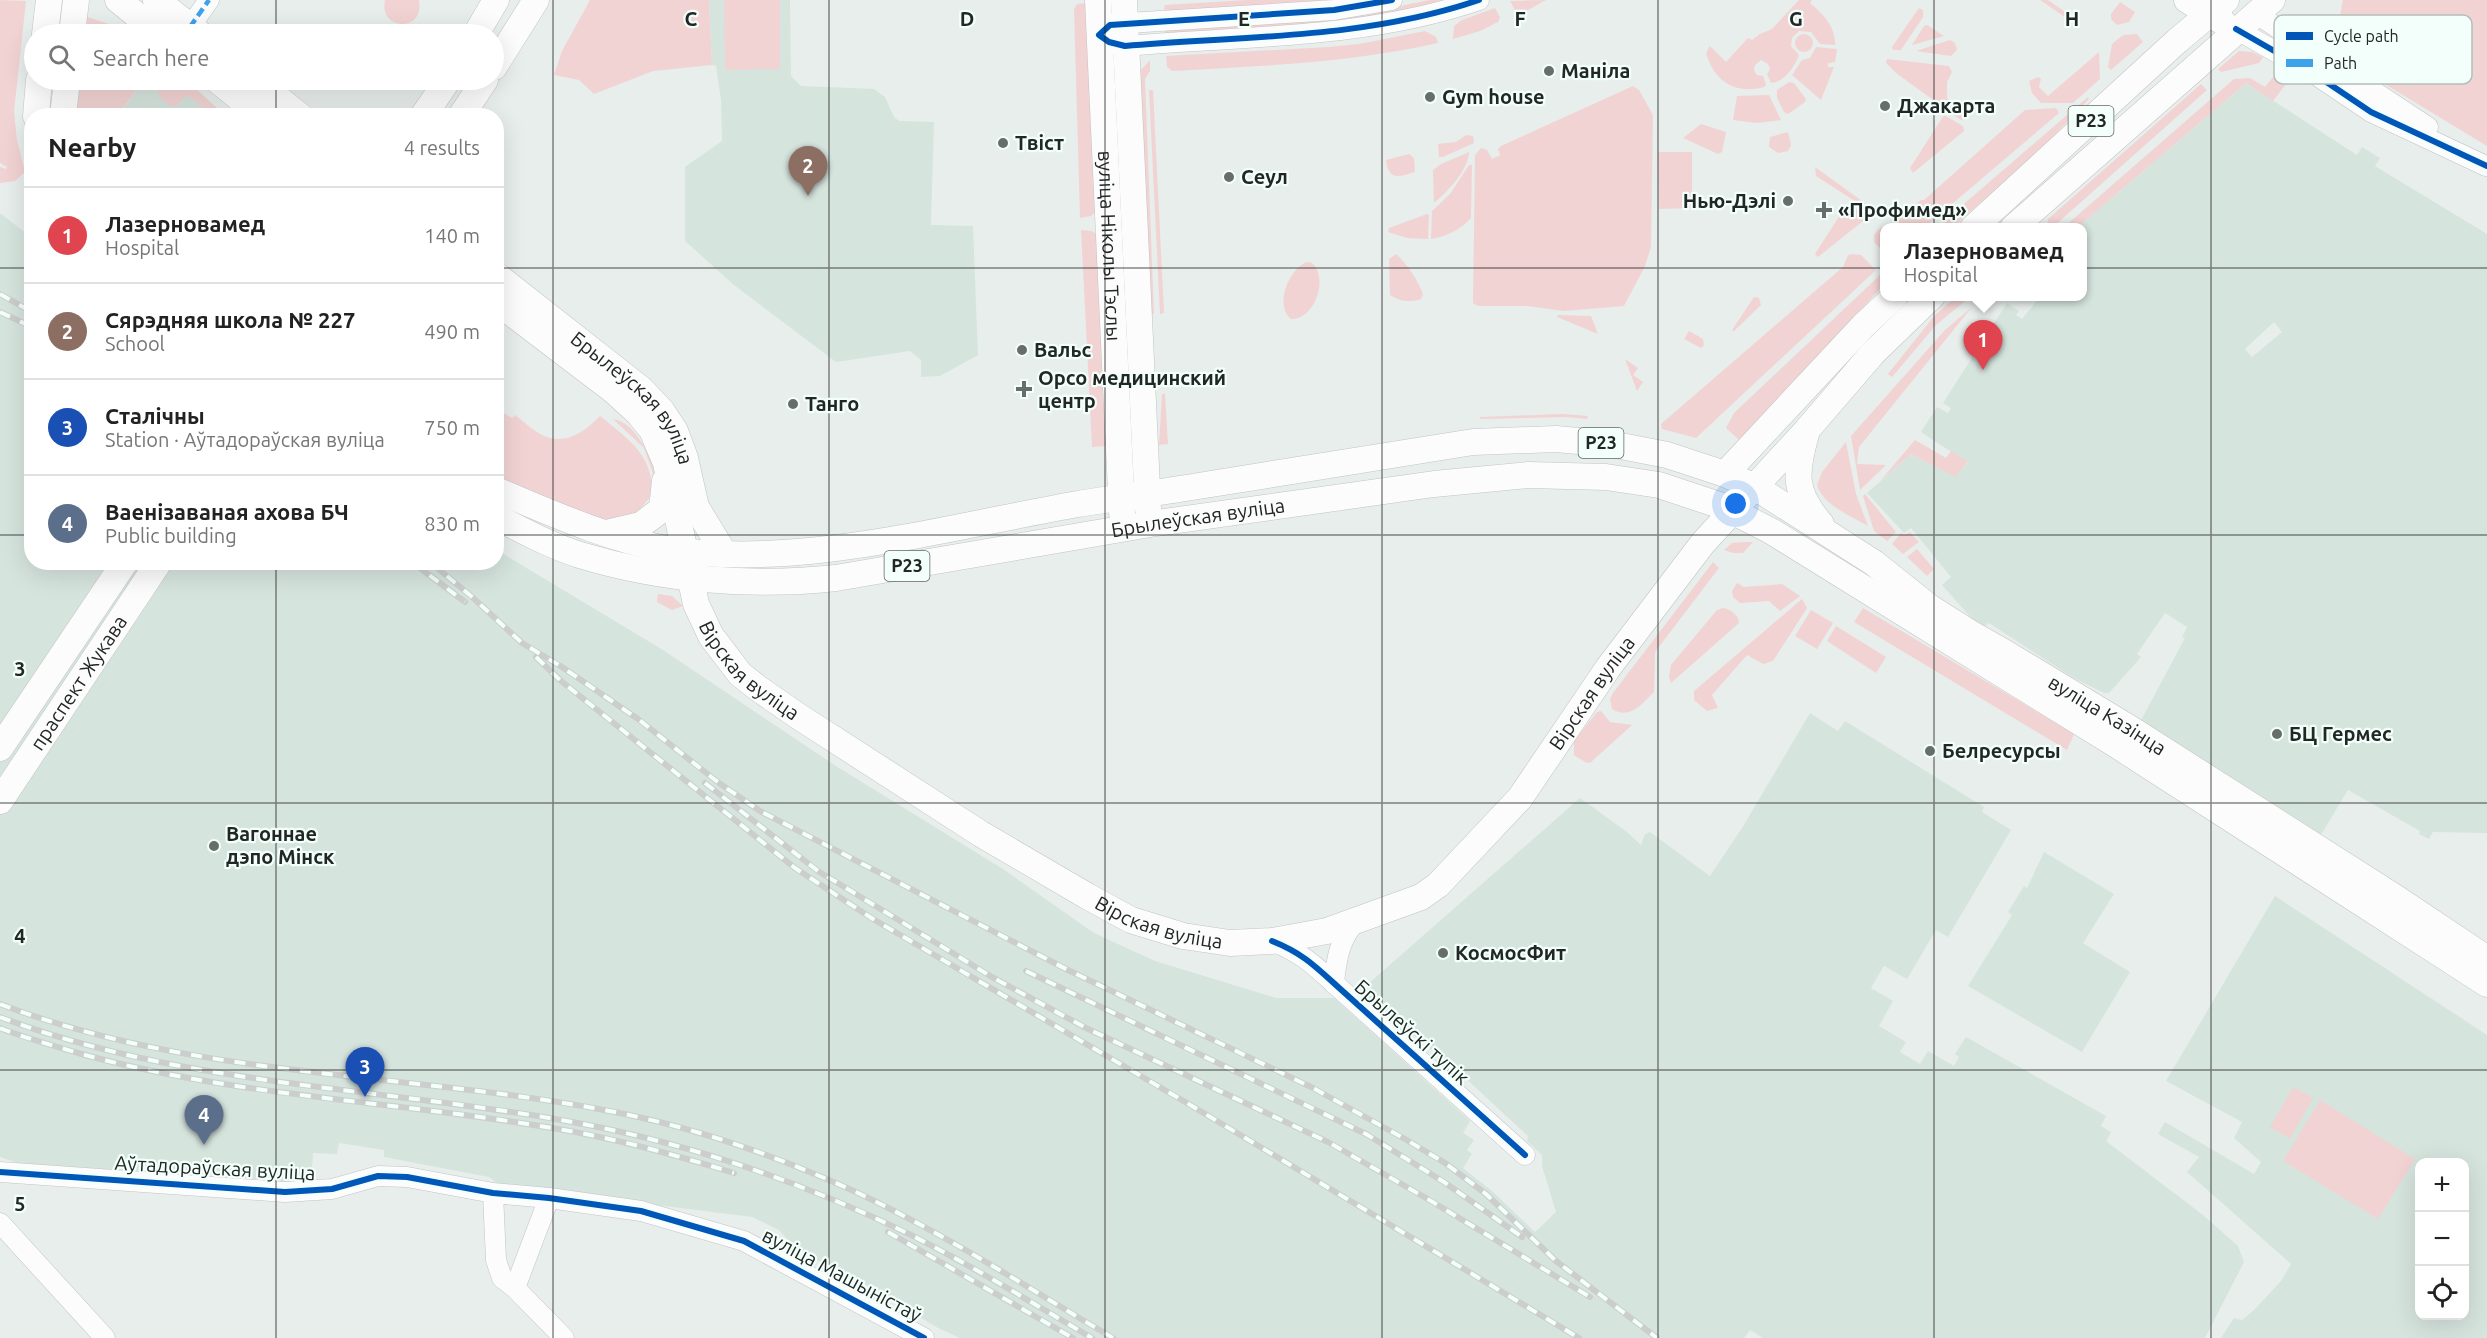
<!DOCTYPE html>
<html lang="en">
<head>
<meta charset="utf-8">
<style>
	:root { --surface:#fff; --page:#f2f2f2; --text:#222; --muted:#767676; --line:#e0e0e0; --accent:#db2777 }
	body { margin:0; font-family:Ubuntu,sans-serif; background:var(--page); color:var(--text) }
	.controls { position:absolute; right:18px; bottom:18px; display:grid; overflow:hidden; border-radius:12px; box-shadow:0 6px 24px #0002 }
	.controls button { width:54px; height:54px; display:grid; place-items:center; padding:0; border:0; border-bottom:2px solid var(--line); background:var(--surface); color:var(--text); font:30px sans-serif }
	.you { position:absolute; left:1736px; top:504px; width:21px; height:21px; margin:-15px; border:4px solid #fff; border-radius:50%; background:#1a73e8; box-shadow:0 0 0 9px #1a73e833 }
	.badge { display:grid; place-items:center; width:39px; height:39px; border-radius:50%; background:var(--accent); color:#fff; font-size:20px; font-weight:700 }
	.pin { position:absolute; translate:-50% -50px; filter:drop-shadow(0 2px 3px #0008) }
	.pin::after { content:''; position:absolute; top:32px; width:21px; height:18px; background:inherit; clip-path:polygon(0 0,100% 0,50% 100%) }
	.popup { position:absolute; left:1880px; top:223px; width:207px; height:78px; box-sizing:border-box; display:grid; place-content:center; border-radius:12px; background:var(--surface); filter:drop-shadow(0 2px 4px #0005); font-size:20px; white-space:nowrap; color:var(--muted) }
	.popup b { font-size:22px; color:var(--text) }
	.popup::after { content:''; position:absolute; left:50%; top:100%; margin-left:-12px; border:12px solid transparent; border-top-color:var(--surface) }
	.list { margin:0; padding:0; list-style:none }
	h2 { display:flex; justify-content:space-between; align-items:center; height:78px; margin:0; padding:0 24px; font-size:26px }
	h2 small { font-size:20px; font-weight:400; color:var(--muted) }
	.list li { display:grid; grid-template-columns:39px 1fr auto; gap:18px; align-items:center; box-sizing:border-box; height:96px; padding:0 24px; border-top:2px solid var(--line) }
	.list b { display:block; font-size:22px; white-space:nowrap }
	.list p { margin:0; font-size:20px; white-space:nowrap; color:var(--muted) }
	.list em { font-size:20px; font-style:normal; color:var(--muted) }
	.icon { flex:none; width:33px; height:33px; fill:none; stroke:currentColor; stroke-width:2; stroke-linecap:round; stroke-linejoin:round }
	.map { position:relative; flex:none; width:2487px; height:1338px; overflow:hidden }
	.search { position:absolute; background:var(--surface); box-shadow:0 6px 24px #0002; left:24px; top:24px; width:480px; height:66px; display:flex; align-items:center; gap:15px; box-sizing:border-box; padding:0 21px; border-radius:33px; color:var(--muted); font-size:22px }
	.panel { position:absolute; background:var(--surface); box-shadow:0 6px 24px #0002; left:24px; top:108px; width:480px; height:462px; border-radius:24px }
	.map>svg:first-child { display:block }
</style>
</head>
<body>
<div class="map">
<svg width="2487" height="1338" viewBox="0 0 2487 1338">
	<rect width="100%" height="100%" fill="#e8eeec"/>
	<path fill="#d6e4de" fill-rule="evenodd" d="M709,0H790L791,76L801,86L874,89L885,97L894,117L899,121L934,122L931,225L973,226L978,355L940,376L921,377V360L910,351L836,362L734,285L685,241V167L722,141L721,100L716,66L712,65Z
		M144,80H167L160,88L179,104L187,95L212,115L118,116Z
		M2246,83L2357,155L2362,147L2380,158L2375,166L2487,234V833L2433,832L2429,839L2419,834L2420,831L2348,790L2319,838L2139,724L2185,638L2182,637L2187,627L2165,613L2137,654L2141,657L2109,693H2104L2072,677L1989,623L1981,629L1942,585L1951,577L1911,528L1904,533L1867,493L1911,454L1954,476L1968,463L1921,432L1937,407L1948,413L1951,408L1943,403L2007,303L2019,311L2016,315L2022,319L2040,297L2082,296V228L2078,227ZM2274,322L2282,332L2252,357L2245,349Z
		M0,213L31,237L32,562H496L497,550L663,650L836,766L1003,869L1094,933L1155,961L1276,998H1334L1470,1121L1463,1133L1474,1140L1467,1150L1472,1154L1463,1168L1492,1191L1535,1232L1556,1212L1542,1166V1155L1527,1141L1528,1136L1462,1075L1360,991L1580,798L1627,832L1641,845L1645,834L1650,832L1710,876L1742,828L1810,713L1838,731L1845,721L1984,807L1982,812L2011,830L1948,937L1936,930L1907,979L1884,966L1871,988L1893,1001L1879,1026L1906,1042L1900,1052L1920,1064L1928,1051L1954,1066L1959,1057L1955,1054L1966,1037L2106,1116L2101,1126L2111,1132L2106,1141L2203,1215L2238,1246L2244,1262L2205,1338H1763L1750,1330L1744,1338H960L938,1328L860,1281L797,1250L779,1230L752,1217L560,1193L497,1183L489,1177L384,1157V1150L339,1143L337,1154L313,1153L311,1185L218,1175L47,1166L18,1163L0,1157Z
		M2044,852L2114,894L2083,943L2130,972L2082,1052L1968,986L2012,915L2008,912L2024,886L2027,888Z
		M2275,896L2487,1035V1338H2221L2234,1318L2242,1320L2255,1309L2281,1281L2291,1264L2187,1172L2199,1157L2158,1134L2165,1122L2254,1174L2261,1162L2234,1138L2242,1122L2166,1081ZM2420,1162H2464V1316H2420Z"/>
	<path fill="#f2d3d3" d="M0,0L26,1L14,112L17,140L25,172L15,181L0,183V167L6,169L7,167L0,163Z
		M385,0H419C425,34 378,30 385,0Z
		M590,0H709L712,65L653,71L594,94L579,80L554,75L562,51Z
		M724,0H780V69L725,70Z
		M1247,0H1332L1167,11L1164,9L1165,5Z
		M1429,0H1459L1402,17L1165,38V30L1354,16Z
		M1546,0L1521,14L1516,12L1510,1Z
		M1799,0H1812L1810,3C1823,14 1836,27 1835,45L1820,44L1811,32L1799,31L1792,38L1791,46L1799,55C1794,68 1784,82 1771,83L1767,74L1770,69L1768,64L1761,60L1755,65L1754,70L1757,75L1763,76L1766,85L1764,87C1735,95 1714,81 1706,53L1710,46L1726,62L1748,38L1752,40L1760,34L1772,29Z
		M2040,0H2048L2074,18L2075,24Z
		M2343,0H2487V146L2355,66C2336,39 2337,32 2343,0Z
		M2120,2L2135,12L2129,22L2117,25L2111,19V14Z
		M1088,3L1097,210L1091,216L1080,218L1074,9L1077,4Z
		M1495,8L1500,17L1498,22L1480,31L1453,39L1454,26L1462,20Z
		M1919,8L1923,10V17L1901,50H1893L1892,47Z
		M87,17L115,26L133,34H84Z
		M1927,25L1944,36L1912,45L1924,26Z
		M1425,31L1436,37L1438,43C1350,63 1261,66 1172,71L1167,67L1166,56L1328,47L1359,44Z
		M2137,34L2143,42L2111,70L2108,67L2112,44L2123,35Z
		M1795 43a9 9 0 1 1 18 0a9 9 0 1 1-18 0Z
		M1950,40L1955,43L1957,50L1951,56L1916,51Z
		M1816,47L1837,49L1835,62L1828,63V67H1834L1821,100L1792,75L1802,60L1810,58Z
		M2239,51L2252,52L2263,57L2259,63L2221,72L2218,69Z
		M2099,52L2100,79L2073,103H2041L2032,93L2029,81L2038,77L2041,79L2039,87L2048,96Z
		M1887,59L1949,66L1952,72L1947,82V98L1965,113V118L1961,120L1896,73L1886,63Z
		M1150,60V71L1145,79L1154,314H1151L1140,71Z
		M2281,67L2293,75L2273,101L2246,83L2078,227H2064L2234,79L2250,78L2265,87Z
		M79,80H144L118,115L75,116Z
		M167,80H186L225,115H212L187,95L177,106H169L159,96L158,91Z
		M1789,82L1794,83L1806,99L1805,102L1788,114L1784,112L1777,98V90Z
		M2201,84L2207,90L2053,227H2047L2048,219Z
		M1633,86L1639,90L1653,115L1651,247L1645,266L1624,306L1564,311L1527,306H1478L1473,303L1475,155L1481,148L1487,150L1492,159L1500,155L1498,149L1501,146Z
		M1149,90H1153L1164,313L1160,314Z
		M1769,95L1781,120L1757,123L1733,120L1737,96Z
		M2088,97L2089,99L2029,161L1952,227L1936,228Z
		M2056,108L2059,113L1925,227L1884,228V252L1874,242V235L1880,228L1891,225L1921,200H1924L2025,110Z
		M1944,115L1963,126L1964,131L1913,173L1910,168Z
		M1701,124L1726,132L1722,152L1718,154L1683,138Z
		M1788,132L1791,145L1788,151L1778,153L1769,147L1770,137Z
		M1466,135L1473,136L1474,143L1443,157H1439L1438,144L1456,142Z
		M1469,152C1468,171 1448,191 1434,203L1433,170L1441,164Z
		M1658,152H1692V208L1659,209Z
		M1409,154L1414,158L1415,172C1398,177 1389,181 1386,160Z
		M1469,165H1472L1471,218C1460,230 1447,236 1431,239L1432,211L1450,194Z
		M1815,167L1862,201L1865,204L1864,207L1816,176Z
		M1847,204L1865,214L1863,221L1818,257L1815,254Z
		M1427,214L1429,215L1428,239L1407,238L1388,232L1389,228Z
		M1081,230L1092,231L1098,236L1110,446L1092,447Z
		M1396,254C1408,265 1417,279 1423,294L1421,299C1411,303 1398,301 1390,295L1389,259Z
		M1853,254L1861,255L1876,270L1696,438L1662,429L1661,424L1843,267L1848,255Z
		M1307,262L1312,263C1329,278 1315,320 1291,319C1274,306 1289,268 1307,262Z
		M1880,275L1883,283L1881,288L1740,441L1726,428L1734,413Z
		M1957,296L1970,297L1936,325L1892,377L1888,374L1935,315Z
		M1754,297L1759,298L1761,305L1734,331L1732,330Z
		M1972,307L1859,447L1857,464L1886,465L1860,490L1851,436L1945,330Z
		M1558,315L1591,316L1598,334L1557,317Z
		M1689,331L1703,339L1704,345L1701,348L1684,339Z
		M1625,359L1638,368L1633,375L1643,382L1637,391Z
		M1162,394H1165L1168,444L1159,445Z
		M496,408L512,418L515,415C522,420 529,427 537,432C561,448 583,434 600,416C628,439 654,455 652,495L640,509L646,515L612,525L497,478Z
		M1562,414L1588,416L1587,419L1567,417L1480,419V417Z
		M613,419C637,423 649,456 658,476L656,482L644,448Z
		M1915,440L1946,458L1951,451L1968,462L1955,477L1911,454L1881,480Z
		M1846,442L1856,494L1868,526C1851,516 1823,505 1817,485L1822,472Z
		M1865,494L1896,532L1887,541L1874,531L1863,496Z
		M1910,532L1919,542L1903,554L1892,544L1901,533L1904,535Z
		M1743,542H1753L1743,553H1733L1724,550L1732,543Z
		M1917,549L1934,569L1927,576L1907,557Z
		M1713,562L1719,568L1655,652L1654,692C1642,704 1630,720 1612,709L1610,699L1613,693Z
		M1737,583L1744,587L1782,584L1800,596L1780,611L1769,601L1740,603L1733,597L1732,591Z
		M658,594L672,596L683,606L672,610L657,602Z
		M1802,599L1807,608L1773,661L1763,664L1747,655L1712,695L1718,708L1707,711L1694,700V691Z
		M1723,608C1730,609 1739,615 1739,623L1671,683L1669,676L1671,665L1717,610Z
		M1863,608L2074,734L2067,750L1854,622Z
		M1811,610L1833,623L1817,649L1795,636Z
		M1836,626L1886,657L1876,673L1827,641Z
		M1601,711L1610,722L1632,725L1590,763L1585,762L1574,755V741L1597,712Z
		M2293,1087L2313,1098L2290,1139L2270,1127Z
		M2320,1100L2415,1159L2378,1219L2283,1161Z"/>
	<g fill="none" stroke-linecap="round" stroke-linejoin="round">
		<g stroke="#c0c5c3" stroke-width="21">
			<path id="minor" d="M2255,13L2428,127
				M1112,24L1334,10L1392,0
				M2236,29L2316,75L2371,112L2486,166
				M185,34L209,0
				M1114,44L1125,46C1244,36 1365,39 1479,0
				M1272,941C1302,953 1314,965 1337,986L1525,1155
				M1334,984C1336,961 1339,941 1354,923
				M0,1172L285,1192L332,1189L378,1176L407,1177L493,1193L549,1198L641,1211L744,1241L924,1338
				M493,1193L496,1260L502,1278L515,1288L564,1338
				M0,1223L105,1338
				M515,1288L549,1198"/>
		</g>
		<g stroke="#c0c5c3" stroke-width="27">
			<g id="major">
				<path d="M118,0L160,34"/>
				<path d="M156,0L200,34"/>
				<path id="s1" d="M1098,0L1122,513"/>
				<path d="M1124,0L1148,509"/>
				<path d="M2187,0L2223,22"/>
				<path d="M45,34L49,0"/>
				<path d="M72,34L76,0"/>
				<path d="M476,34L496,0"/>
				<path d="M494,67L536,0"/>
				<path d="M217,80L262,116"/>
				<path d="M255,80L300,116"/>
				<path d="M36,116L39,80"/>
				<path d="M63,116L67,80"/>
				<path d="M423,116L448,80"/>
				<path d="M461,116L485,80"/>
				<path d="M1973,228L2177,41L2226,0"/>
				<path d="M2013,228L2272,0"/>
				<path id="s2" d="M496,275L641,389L661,410L675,431L685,458L696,507L724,553"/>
				<path id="s3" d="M496,301L614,391L638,413L652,430L666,463L696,604L711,636L740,674L759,689L798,716L981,834L1087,896L1131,920L1183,936L1230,943L1272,941L1327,931L1421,897L1438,885L1520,798L1608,668L1703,543L1806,431L1873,353L1932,296"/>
				<path d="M1806,434C1795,473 1793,492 1821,524"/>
				<path d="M1725,474L1863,326L1895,296"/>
				<path id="s4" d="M496,490C549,512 605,538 662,548C794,571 947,527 1078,504C1114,498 1150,494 1186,488C1282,473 1378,458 1473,442L1556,439L1611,444L1667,455L1725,474L1755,487L1874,563L1929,607L1970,633L2007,654L2126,726L2399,900L2487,959"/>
				<path id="s5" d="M496,517C524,531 551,546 580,555C662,580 752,587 836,578L1150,524L1434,484L1528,475L1606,477L1659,485L1722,506L1771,531L2115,744L2487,984"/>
				<path d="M611,532L641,525L662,509L665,481"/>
				<path d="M0,748L125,562"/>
				<path id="s6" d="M0,801L159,562"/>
			</g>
		</g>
		<use href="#minor" stroke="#fcfcfc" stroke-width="20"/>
		<use href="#major" stroke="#fcfcfc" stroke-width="26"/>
		<g stroke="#cccecd" stroke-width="6">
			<path id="rail" d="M0,294L32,312
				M0,312L32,327
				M412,562L465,602
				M430,562L471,596L522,643L562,667L638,719L719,783L760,811L1068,970L1313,1088L1405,1139L1445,1163L1486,1194L1556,1261L1657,1338
				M536,657L561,681L795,868L873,919L1192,1106L1579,1338
				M705,783L818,871L992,977L1086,1028L1328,1142L1426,1198L1590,1297
				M1026,971L1366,1134L1444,1182L1522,1237
				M0,1004C194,1078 402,1072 604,1110C691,1126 775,1155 856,1192C945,1234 1028,1288 1113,1338
				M0,1017C179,1085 374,1087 561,1120C682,1141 801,1181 911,1235C973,1266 1032,1303 1092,1338
				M0,1028C25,1038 52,1045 78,1053C235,1097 398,1101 558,1129C618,1139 676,1155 734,1173
				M888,1232L1073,1338"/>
		</g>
		<use href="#rail" stroke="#f2fffa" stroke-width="4" stroke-dasharray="11" stroke-linecap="butt"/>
		<path stroke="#3ea2eb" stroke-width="4.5" stroke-dasharray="9 4.5" stroke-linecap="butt" d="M190,27L209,0"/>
		<g stroke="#f2fffa" stroke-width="10">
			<path id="cycleway" d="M1392,0L1334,10L1110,25L1099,35L1109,42L1125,46C1244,36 1365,39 1479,0
				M2236,29L2316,75L2371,112L2487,166
				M1272,941C1302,953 1314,965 1337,986L1525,1155
				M0,1172L285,1192L332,1189L378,1176L407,1177L493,1193L549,1198L641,1211L744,1241L924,1338"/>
		</g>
		<use href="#cycleway" stroke="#0057b8" stroke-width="6"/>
	</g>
	<path fill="none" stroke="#222725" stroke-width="1.5" stroke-opacity="0.55" d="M276,0V34M553,0V1338M829,0V1338M1105,0V1338M1382,0V1338M1658,0V1338M1934,0V1338M2211,0V1338M276,80V116M0,268H32M496,268H2487M0,535H32M496,535H2487M276,562V1338M0,803H2487M0,1070H2487"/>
	<g fill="#676d6b" stroke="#f2fffa" stroke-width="2">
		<circle cx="1549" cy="71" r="6"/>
		<circle cx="1430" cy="97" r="6"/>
		<circle cx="1885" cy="106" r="6"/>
		<circle cx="1003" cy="143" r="6"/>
		<circle cx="1229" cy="177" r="6"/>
		<circle cx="1788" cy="201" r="6"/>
		<path d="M1821 201h6v6h6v6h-6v6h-6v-6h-6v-6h6z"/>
		<circle cx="1022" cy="350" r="6"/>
		<path d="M1021 380h6v6h6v6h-6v6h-6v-6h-6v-6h6z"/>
		<circle cx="793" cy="404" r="6"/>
		<circle cx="2277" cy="734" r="6"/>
		<circle cx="1930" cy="751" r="6"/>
		<circle cx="214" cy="846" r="6"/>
		<circle cx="1443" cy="953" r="6"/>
	</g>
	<g text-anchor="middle" stroke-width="4.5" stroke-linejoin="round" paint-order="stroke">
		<g fill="#f2fffa" stroke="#606865" stroke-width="1.5">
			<rect x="2068.5" y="106" width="45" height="30" rx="4.5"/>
			<rect x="1578.5" y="428" width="45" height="30" rx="4.5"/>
			<rect x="884.5" y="551" width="45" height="30" rx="4.5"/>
		</g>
		<g font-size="18" font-weight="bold" fill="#222725">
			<text x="2091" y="127">Р23</text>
			<text x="1601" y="449">Р23</text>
			<text x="907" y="572">Р23</text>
		</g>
		<g font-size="20" font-weight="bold" fill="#222725" stroke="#f2fffa" text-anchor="start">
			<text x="1561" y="78">Маніла</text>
			<text x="1442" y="104">Gym house</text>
			<text x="1897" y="113">Джакарта</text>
			<text x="1015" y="150">Твіст</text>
			<text x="1241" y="184">Сеул</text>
			<text x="1776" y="208" text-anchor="end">Нью-Дэлі</text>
			<text x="1838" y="217">«Профимед»</text>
			<text x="1034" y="357">Вальс</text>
			<text x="1038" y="385">Орсо медицинский<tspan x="1038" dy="23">центр</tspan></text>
			<text x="805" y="411">Танго</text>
			<text x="2289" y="741">БЦ Гермес</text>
			<text x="1942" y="758">Белресурсы</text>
			<text x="226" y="841">Вагоннае<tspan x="226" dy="23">дэпо Мінск</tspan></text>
			<text x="1455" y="960">КосмосФит</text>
		</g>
		<g font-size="20" fill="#222725" stroke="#f2fffa">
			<text dy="7" stroke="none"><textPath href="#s1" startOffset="246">вуліца Ніколы Тэслы</textPath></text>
			<text dy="7" stroke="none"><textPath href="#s2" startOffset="186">Брылеўская вуліца</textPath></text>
			<text dy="7" stroke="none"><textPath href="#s5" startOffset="718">Брылеўская вуліца</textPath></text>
			<text dy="7" stroke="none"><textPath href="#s3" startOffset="470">Вірская вуліца</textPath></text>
			<text dy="7" stroke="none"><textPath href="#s6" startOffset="142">праспект Жукава</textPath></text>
			<text dy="7" stroke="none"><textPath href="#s3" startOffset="1496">Вірская вуліца</textPath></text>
			<text dy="7" stroke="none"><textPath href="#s4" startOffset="1706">вуліца Казінца</textPath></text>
			<text dy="7" stroke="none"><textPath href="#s3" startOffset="956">Вірская вуліца</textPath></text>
			<text transform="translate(1412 1032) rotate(42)" y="7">Брылеўскі тупік</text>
			<text transform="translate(215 1168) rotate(3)" y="7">Аўтадораўская вуліца</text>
			<text transform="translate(842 1275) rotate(28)" y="7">вуліца Машыністаў</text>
		</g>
	</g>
	<rect x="2274" y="15" width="198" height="69" rx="9" fill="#f2fffa" stroke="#b4beba" stroke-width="1.5"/>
	<rect x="2286" y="32" width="27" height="8" fill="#0057b8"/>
	<rect x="2286" y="59" width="27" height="8" fill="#3ea2eb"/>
	<g font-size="16" fill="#222725">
		<text x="2324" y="42">Cycle path</text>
		<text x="2324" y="69">Path</text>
	</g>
	<g font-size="20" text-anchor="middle" font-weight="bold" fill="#222725" stroke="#f2fffa" stroke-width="4.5" stroke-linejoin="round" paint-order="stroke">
		<text x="691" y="26">C</text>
		<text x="967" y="26">D</text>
		<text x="1244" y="26">E</text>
		<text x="1520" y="26">F</text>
		<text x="1796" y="26">G</text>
		<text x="2072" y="26">H</text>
		<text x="20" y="676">3</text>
		<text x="20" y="943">4</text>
		<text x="20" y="1211">5</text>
	</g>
</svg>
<div class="controls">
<button>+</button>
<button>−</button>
<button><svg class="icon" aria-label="locate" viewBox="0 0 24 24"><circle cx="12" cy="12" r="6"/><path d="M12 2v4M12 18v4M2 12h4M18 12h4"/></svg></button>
</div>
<div class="you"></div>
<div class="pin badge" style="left:1983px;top:370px;background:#e0444e">1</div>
<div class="popup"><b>Лазерновамед</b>Hospital</div>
<div class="pin badge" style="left:808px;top:196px;background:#8d6e63">2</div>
<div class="pin badge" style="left:365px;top:1097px;background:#1a4fb4">3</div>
<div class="pin badge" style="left:204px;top:1145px;background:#5c6f8a">4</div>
<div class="search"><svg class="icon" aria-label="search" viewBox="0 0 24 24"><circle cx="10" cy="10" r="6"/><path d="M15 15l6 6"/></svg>Search here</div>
<section class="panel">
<h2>Nearby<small>4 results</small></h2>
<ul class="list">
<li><span class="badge" style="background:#e0444e">1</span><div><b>Лазерновамед</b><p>Hospital</p></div><em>140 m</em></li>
<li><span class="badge" style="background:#8d6e63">2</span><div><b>Сярэдняя школа № 227</b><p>School</p></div><em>490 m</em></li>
<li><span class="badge" style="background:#1a4fb4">3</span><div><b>Сталічны</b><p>Station · Аўтадораўская вуліца</p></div><em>750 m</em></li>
<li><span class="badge" style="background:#5c6f8a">4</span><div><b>Ваенізаваная ахова БЧ</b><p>Public building</p></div><em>830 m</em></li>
</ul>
</section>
</div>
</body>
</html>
